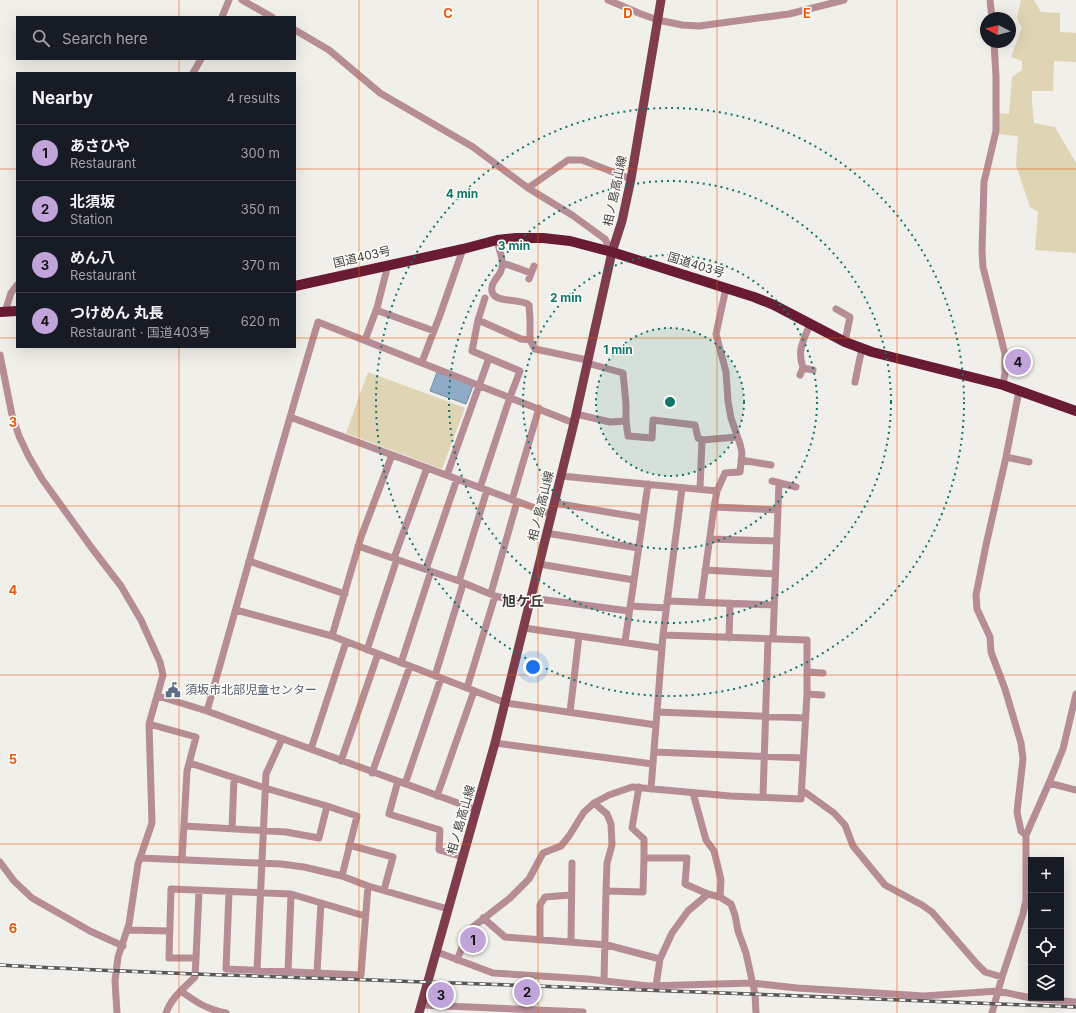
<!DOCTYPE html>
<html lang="en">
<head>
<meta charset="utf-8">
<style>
	:root { --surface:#171b24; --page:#242831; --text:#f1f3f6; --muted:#9ea1a6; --line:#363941; --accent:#c0a4da }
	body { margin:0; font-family:Inter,"Noto Sans JP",sans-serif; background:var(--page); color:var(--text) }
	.controls { position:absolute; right:12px; bottom:12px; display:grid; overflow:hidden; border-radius:0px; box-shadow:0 4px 16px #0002 }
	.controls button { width:36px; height:36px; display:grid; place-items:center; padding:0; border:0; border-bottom:1px solid var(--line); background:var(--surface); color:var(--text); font:20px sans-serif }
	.compass { position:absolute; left:980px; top:12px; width:36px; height:36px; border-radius:50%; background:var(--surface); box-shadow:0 4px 16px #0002; rotate:277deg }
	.you { position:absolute; left:533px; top:667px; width:14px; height:14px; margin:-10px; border:3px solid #fff; border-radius:50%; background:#1a73e8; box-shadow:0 0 0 6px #1a73e833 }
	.badge { display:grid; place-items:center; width:26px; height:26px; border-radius:50%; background:var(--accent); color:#111; font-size:13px; font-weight:700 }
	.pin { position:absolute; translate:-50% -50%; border:2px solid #fff; box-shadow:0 1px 4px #0006 }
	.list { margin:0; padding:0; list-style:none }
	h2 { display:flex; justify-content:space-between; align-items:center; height:52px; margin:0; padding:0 16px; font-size:17px }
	h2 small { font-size:13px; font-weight:400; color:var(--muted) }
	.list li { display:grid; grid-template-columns:26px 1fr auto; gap:12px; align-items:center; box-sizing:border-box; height:56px; padding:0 16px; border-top:1px solid var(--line) }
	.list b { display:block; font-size:15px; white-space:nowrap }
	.list p { margin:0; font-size:13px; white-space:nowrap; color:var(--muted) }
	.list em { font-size:13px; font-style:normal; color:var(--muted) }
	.icon { flex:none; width:22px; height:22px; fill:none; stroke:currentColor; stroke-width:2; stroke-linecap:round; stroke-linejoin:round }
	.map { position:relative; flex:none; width:1076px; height:1013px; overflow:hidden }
	.search { position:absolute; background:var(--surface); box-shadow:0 4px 16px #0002; left:16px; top:16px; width:280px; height:44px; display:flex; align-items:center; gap:10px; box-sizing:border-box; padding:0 14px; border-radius:0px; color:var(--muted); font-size:15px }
	.panel { position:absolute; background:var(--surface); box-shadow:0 4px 16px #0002; left:16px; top:72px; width:280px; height:276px; border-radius:0px }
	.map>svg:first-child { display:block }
</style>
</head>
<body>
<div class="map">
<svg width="1076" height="1013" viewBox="0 0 1076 1013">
	<rect width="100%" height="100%" fill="#f1efe9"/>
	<path fill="#dfd5b5" d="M1021,0H1034L1041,12L1060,13V32L1076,33V62L1054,61L1053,91H1032V103L1034,123L1055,127L1076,163V253L1035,250L1038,212L1030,207L1016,165L1018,136L996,134L997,113L1009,114L1012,77L1022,70V61L1011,57L1022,28L1017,18Z
		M368,372L465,408L442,469L346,433Z"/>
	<path fill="#8fabc8" stroke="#768a9d" d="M437,372L473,386L466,404L430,391Z"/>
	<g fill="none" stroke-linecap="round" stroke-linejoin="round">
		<path stroke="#b68d95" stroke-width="7" d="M242,0L272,17
			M608,0L641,14L658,20L682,25L699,26L789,14L844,0
			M990,0L992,18
			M222,17L229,0
			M295,30L329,50L380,93L473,147L528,188L572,215L605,239L612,252
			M994,42L996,77V131L984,182L982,251L983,267L1005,354V373L1003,385
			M193,73L201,59
			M528,188L568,160H582L631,179
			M497,240C499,252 506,262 500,273C497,278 493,281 492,287C489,305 520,297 529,305L530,319V340L535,349L587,360
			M503,263L531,273
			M529,279L534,266
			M836,309L850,317L845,342
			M376,310L434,331
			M5,312L11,293L17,285
			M478,320L521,339L530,340
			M365,340L377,308L388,265
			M0,355L12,415L19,436L29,457L42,479L91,547L121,586L141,620L160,662L163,675L149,724L152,823L138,864L129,924L118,957L115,981L117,1013
			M422,362L440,315L463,249
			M587,363L623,373L626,404V421
			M803,368L813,370
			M800,375L803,368C797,350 803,342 810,324
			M855,382L862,348
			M1019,391L1006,457L986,545L976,595L977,609L990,637L991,652L1005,689L1021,743L1023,759L1017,812L1021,831L1026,835
			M576,414L610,422L626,421L628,436L652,438L653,420L695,425L698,438L702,440
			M290,417L551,514
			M392,455L361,537L332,636L506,703L656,725
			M1006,457L1029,462
			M741,460L771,465
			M447,475L489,358
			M561,476L717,491L714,507L778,510
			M772,481L796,487
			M480,488L510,397L520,371L472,351L478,320L485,298
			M700,489L702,440L737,437
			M717,491L725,473L740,472L742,453L740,444L731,418L728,401L726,372L716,334L726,288
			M512,500L539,408
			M554,503L643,518
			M546,533L638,548
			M710,539L776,541
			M358,546L459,581L495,596L530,604
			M394,558L427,468
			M249,561L345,594
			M539,564L634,580
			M426,569L457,479
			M705,570L775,574
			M459,581L487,490
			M491,593L517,502
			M531,598L629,611
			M667,601L774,605
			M701,602L714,507
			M630,606L666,608
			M236,610L332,636
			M524,628L662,648
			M729,638L730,603
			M773,639L779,483
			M625,642L648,484
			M367,650L397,559
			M401,663L431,571
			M807,672L823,673
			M435,676L463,584
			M467,688L495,596
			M807,694L822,695
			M158,696L207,711L477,810
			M207,711C244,581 279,451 318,322L574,423
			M570,712L579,636
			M657,712L805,718
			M149,724L196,737L187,771L182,859
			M495,743L653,764
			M311,749L346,642
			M654,752L803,758
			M341,761L378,654
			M372,773L410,666
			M398,781L389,814L440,830L439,850L463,857
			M1049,783L1076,790
			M405,784L441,678
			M639,787L632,828L644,839V858H687L685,884L708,894
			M651,789L663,635L682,488
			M802,790L834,813L845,825L853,846L885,885L922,905L932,912L977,964L985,972L1002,977
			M693,793L706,840L714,851L718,867L721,880L720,897L731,904L735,915L738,931L746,953L755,994L756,1013
			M437,796L474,691
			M763,797L768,639
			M594,803L607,814L611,824L612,845L607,863L606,891L643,892L644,858
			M327,806L357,816L342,876
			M185,826L286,832L319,838L327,806L265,788L190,763
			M232,829L234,778
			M349,845L393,857L384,890
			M141,858L281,864L304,867L342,876L368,886L448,909
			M0,862L14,881L32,898L90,931L123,946
			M229,892L226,969L361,975L368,886
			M483,918L505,937L607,945L660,959L656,986
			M127,930L170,931
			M540,940V905L545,897L571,895
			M571,942L572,863
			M437,952L493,973L588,979L648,986L752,983L797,988L924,996L998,991L1031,998
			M196,958L199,891
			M660,959L672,933L688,911L708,894L720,897
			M457,960L469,930L510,898L529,879L543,853L561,846L569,836L584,812L594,803L609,795L632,787L730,796L801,799L807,694V640L663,635
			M257,970L266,774L282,739
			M288,972L291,894
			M317,972L321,903
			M604,981L606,891
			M181,991C197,1003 207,1009 226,1013
			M1032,998L1076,1002
			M422,1005L583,1012V1013
			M166,1013C171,998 184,988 195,977L196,958H169L171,889L291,894L365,916
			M992,1013L1002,977L1023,914L1026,900V835L1049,783L1063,749L1076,694"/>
		<path stroke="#7f3c4d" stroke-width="9" d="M419,1013L495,743L574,423L612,252L622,221L631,179L661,0"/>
		<path stroke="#691b34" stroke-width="10" d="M295,286L463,249L497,240L516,238H543L570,241L612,252L754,297L774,305L845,342L872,352L1003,385L1076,411
			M0,312L17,311"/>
		<g stroke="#585855" stroke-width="3.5">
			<path id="rail" d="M0,965C151,974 303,977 454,983C661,990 869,999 1076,1007"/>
		</g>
		<use href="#rail" stroke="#fffdf7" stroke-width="2" stroke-dasharray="6" stroke-linecap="butt"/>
	</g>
	<path fill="none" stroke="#e8590c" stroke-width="1" stroke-opacity="0.55" d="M179,0V17M359,0V1013M538,0V1013M717,0V1013M897,0V1013M179,59V73M0,169H17M295,169H1076M0,338H17M295,338H1076M179,347V1013M0,506H1076M0,675H1076M0,844H1076"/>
	<circle cx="670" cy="402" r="74" fill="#0f766e" fill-opacity=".12"/>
	<g fill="none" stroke="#0f766e" stroke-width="2" stroke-dasharray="2 4">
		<circle cx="670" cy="402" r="74"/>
		<circle cx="670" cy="402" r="147"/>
		<circle cx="670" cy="402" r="221"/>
		<circle cx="670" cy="402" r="294"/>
	</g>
	<defs>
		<g id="civic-bare" transform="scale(1.2)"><path d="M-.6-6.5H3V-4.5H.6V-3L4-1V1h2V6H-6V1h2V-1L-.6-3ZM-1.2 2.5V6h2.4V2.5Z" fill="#5c6f8a" stroke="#fffdf7" stroke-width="2.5" paint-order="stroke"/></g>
	</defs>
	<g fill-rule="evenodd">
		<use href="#civic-bare" x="173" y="690"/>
	</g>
	<g text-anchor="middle" stroke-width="3" stroke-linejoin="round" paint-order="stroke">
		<g font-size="12" fill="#3c3c39" stroke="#fffdf7">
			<text transform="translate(615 191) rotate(-78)" y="4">相ノ島高山線</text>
			<text transform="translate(362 257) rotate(-13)" y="4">国道403号</text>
			<text transform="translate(696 265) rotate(17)" y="4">国道403号</text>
			<text transform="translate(541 506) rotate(-76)" y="4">相ノ島高山線</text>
			<text transform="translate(461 820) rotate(-74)" y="4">相ノ島高山線</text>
		</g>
		<g font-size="12" fill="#4e5e75" stroke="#fffdf7" text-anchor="start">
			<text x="185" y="694">須坂市北部児童センター</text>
		</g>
		<g font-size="14" font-weight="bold" fill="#3c3c39" stroke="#fffdf7">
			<text x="523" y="606">旭ケ丘</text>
		</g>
	</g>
	<g font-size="13" text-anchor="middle" font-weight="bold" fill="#e8590c" stroke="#fffdf7" stroke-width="3" stroke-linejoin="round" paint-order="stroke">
		<text x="448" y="18">C</text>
		<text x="628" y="18">D</text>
		<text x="807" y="18">E</text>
		<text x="13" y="427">3</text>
		<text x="13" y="595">4</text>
		<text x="13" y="764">5</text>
		<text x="13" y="933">6</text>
	</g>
	<circle cx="670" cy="402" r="6" fill="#0f766e" stroke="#fffdf7" stroke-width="2"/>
	<g font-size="12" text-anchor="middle" font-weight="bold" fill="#0f766e" stroke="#fffdf7" stroke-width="3" stroke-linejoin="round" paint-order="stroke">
		<text x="462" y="198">4 min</text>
		<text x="514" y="250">3 min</text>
		<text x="566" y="302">2 min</text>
		<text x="618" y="354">1 min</text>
	</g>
</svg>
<div class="controls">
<button>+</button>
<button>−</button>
<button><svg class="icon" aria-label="locate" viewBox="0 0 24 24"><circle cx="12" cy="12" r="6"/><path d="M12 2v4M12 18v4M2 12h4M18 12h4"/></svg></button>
<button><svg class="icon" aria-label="layers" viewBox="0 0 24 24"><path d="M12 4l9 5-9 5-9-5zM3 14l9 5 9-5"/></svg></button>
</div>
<svg class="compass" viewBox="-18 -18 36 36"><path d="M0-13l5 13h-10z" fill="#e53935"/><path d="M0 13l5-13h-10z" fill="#9ea1a6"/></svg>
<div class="you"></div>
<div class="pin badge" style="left:473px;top:940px">1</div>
<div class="pin badge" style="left:527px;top:992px">2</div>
<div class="pin badge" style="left:441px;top:995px">3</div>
<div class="pin badge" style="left:1018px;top:362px">4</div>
<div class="search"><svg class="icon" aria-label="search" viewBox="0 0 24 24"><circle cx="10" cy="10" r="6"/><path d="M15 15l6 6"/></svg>Search here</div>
<section class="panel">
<h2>Nearby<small>4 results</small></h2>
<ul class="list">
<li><span class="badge">1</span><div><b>あさひや</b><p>Restaurant</p></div><em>300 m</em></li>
<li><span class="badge">2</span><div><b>北須坂</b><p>Station</p></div><em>350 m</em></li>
<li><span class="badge">3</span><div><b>めん八</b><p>Restaurant</p></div><em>370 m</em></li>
<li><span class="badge">4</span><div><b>つけめん 丸長</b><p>Restaurant · 国道403号</p></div><em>620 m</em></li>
</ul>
</section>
</div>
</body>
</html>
